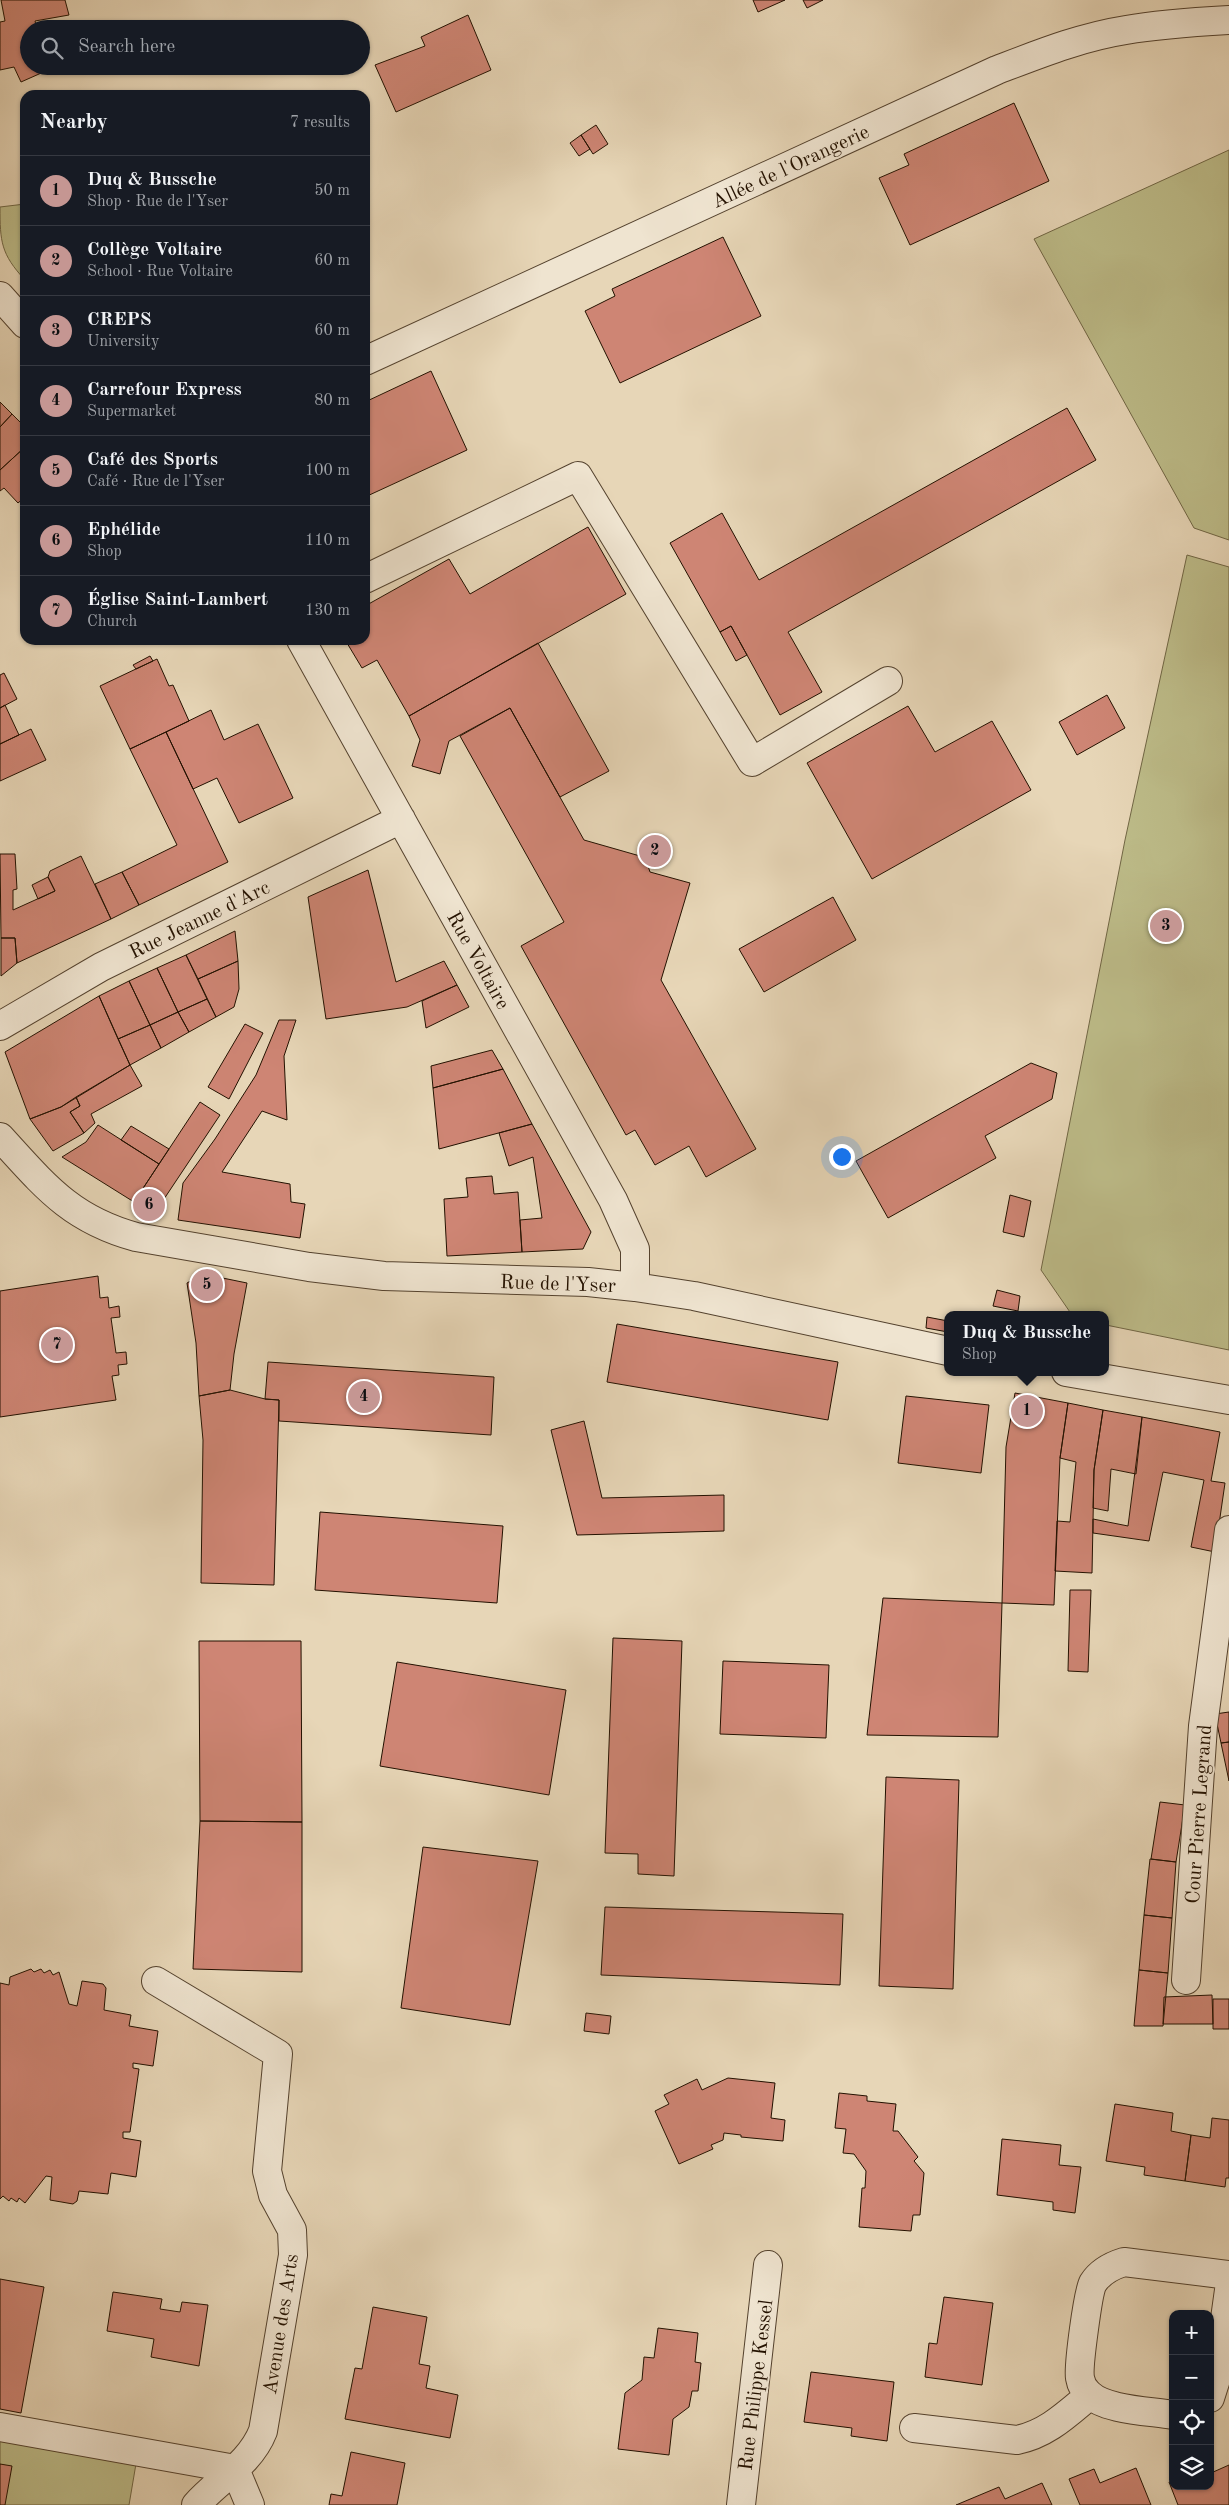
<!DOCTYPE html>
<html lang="en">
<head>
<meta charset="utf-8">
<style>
	:root { --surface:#171b24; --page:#242831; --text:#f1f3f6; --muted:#9ea1a6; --line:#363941; --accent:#c59692 }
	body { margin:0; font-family:"Old Standard TT",serif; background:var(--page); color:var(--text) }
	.controls { position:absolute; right:15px; bottom:15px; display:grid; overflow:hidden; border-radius:10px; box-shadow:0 1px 4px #0004 }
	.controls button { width:45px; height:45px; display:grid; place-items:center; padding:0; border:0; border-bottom:1px solid var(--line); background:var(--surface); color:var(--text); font:25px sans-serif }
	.you { position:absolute; left:841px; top:1156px; width:18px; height:18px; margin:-12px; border:4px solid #fff; border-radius:50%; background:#1a73e8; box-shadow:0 0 0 8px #1a73e833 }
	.badge { display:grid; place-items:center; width:32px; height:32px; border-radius:50%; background:var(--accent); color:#111; font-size:16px; font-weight:700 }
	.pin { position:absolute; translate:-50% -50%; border:2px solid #fff; box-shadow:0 1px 5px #0006 }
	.popup { position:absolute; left:944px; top:1311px; width:165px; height:65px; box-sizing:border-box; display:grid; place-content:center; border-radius:10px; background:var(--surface); filter:drop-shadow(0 1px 4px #0005); font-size:16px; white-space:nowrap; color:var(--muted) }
	.popup b { font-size:19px; color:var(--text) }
	.popup::after { content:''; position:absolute; left:50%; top:100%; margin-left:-10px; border:10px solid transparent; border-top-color:var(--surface) }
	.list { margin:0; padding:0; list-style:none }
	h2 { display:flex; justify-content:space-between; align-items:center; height:65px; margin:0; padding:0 20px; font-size:21px }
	h2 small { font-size:16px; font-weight:400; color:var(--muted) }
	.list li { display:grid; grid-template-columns:32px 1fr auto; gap:15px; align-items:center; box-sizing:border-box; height:70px; padding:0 20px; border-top:1px solid var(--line) }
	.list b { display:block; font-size:19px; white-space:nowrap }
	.list p { margin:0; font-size:16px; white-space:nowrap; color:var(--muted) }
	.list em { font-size:16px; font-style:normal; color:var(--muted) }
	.icon { flex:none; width:28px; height:28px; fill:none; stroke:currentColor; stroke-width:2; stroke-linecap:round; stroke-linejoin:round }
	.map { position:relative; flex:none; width:1229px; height:2505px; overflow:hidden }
	.search { position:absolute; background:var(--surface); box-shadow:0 1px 4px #0004; left:20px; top:20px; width:350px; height:55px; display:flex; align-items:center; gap:12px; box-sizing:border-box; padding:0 18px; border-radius:28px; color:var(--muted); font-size:19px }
	.panel { position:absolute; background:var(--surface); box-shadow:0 1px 4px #0004; left:20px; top:90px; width:350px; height:555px; border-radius:15px }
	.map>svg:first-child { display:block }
</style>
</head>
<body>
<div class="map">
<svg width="1229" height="2505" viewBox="0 0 1229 2505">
	<rect width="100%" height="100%" fill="#e7d6b7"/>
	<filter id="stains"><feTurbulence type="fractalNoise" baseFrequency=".004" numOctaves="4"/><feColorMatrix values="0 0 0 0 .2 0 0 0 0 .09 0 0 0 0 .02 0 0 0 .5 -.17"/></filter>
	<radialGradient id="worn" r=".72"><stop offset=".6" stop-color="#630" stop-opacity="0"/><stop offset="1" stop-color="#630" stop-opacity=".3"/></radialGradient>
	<path fill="#bdbc89" stroke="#706644" d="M1229,150V540L1194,528L1034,239Z
		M25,204V280C1,254 0,242 0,207Z
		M1187,555L1229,567V1350L1106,1325V1315H1072L1041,1270L1125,840Z
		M0,2430L138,2452L129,2505H0Z"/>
	<path fill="#ce8574" stroke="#231100" d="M1,0H65L69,15L35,21L37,29H29V66H47L48,70L21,82L14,67L0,70V22L5,21Z
		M753,0H785L758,12Z
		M803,0H823L807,8Z
		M468,15L491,70L396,112L375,65L425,46L421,37Z
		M1014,103L1049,181L910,245L879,178L909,165L904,154Z
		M596,125L608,144L593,154L581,135Z
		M581,135L590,149L579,156L570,143Z
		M723,237L761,316L620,383L585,311L615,296L612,289Z
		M431,371L467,450L365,497V402Z
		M0,402L12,414L0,427Z
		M1067,408L1096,460L788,632L822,692L780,715L731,626L720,632L670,543L722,513L759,580Z
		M12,414L25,427V447L0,470V427Z
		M25,447V497L18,503L4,488L0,491V470Z
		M588,527L626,594L409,716L377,660L362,668L347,643L346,640H365V606L449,559L470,594Z
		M731,626L747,655L736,661L720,632Z
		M538,643L609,771L560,797L510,708L449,741L440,774L412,766L420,740L409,716Z
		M150,656L153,661L136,669L133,665Z
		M157,659L169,686L173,685L189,721L130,749L100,686Z
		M4,673L17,699L0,708V675Z
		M1107,695L1125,728L1077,755L1059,722Z
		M5,705L19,735L0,744V708Z
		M908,706L935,752L992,721L1031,790L872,879L807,763Z
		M510,708L584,840L640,856L647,863L650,872L690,883L661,980L756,1149L706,1177L689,1146L655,1165L635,1130L626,1135L521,946L564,922L460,736Z
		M211,710L224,740L258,724L293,798L239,823L217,778L193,789L166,732Z
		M31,729L46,760L0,781V744Z
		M166,732L228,862L139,905L122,872L177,845L130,749Z
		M0,854H15L17,889L13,890V910L55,891L48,877L50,871L81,856L111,919L17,963L15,938H1Z
		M368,870L396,982L444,961L457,985L407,1007L326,1019L308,897Z
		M122,872L139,905L111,919L95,884Z
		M48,877L55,891L38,899L32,885Z
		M833,897L856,940L764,992L739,949Z
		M235,931L238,961L198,979L186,955Z
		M1,938H15L17,963L1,976Z
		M186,955L207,999L178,1012L157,968Z
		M238,961L239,989L234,1007L216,1017L198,979Z
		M157,968L178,1012L150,1025L129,981Z
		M129,981L150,1025L118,1039L99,996Z
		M457,985L469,1007L426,1028L422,1001Z
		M99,996L130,1065L61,1107L30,1119L5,1052Z
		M207,999L216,1017L189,1032L178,1012Z
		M178,1012L189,1032L161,1048L150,1025Z
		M279,1020H296L284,1056L287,1120L262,1111L222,1172L290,1184L291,1202L305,1204L300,1238L178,1220L183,1183L215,1139L256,1075Z
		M245,1024L263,1033L229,1099L208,1087Z
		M150,1025L161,1048L130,1065L118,1039Z
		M492,1050L503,1069L433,1088L431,1066Z
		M1031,1063L1057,1073L1052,1099L985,1136L996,1158L888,1218L856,1161Z
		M130,1065L142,1086L91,1114L95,1123L84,1133L70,1112L80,1106L76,1097Z
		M503,1069L532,1124L439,1149L433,1088Z
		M76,1097L80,1106L70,1112L84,1133L53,1151L30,1119L61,1107Z
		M200,1102L220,1115L154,1214L134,1202Z
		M532,1124L591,1232L583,1249L522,1252L520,1220L542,1218L533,1157L509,1166L499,1133Z
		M98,1125L159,1164L134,1202L62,1157L86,1142Z
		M131,1126L169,1149L159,1164L121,1140Z
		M492,1176L494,1194L518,1192L522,1252L447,1256L444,1199L468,1197L466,1178Z
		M1010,1195L1031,1201L1024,1237L1003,1232Z
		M203,1274L247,1283L234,1354L230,1390L199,1396L196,1343L187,1283Z
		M98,1276L100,1298L108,1297L109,1308L119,1306L120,1317L111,1318L116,1353L126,1352L127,1364L118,1365L119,1375L112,1376L116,1400L0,1417V1291Z
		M997,1290L1020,1296L1018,1311L993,1306Z
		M927,1317L948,1321V1332L926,1328Z
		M617,1324L838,1362L828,1420L607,1382Z
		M268,1362L494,1377L491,1435L279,1421V1400L265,1399Z
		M230,1390L265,1399L279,1400L274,1585L201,1583L203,1440L199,1396Z
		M1015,1393L1068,1403L1060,1458L1054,1605L1002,1603L1006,1447Z
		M906,1396L989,1405L981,1473L898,1463Z
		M1068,1403L1103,1410L1094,1470L1092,1573L1055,1571L1057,1521L1070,1522L1076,1462L1060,1458Z
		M1103,1410L1142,1417L1136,1474L1111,1469L1108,1511L1093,1508L1094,1470Z
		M1142,1417L1220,1432L1211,1481L1225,1483L1215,1552L1191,1547L1204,1480L1163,1472L1149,1541L1093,1533V1519L1128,1526Z
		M584,1421L602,1498L724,1495V1531L577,1535L551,1430Z
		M320,1512L503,1526L497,1603L315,1590Z
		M1070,1590H1091L1088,1672L1068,1671Z
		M883,1598L1002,1603L998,1737L867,1735Z
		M613,1638L682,1641L674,1876L638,1874V1854L605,1853Z
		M199,1641H301L302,1822L200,1821Z
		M723,1661L829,1665L826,1738L720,1734Z
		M397,1662L566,1690L549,1795L380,1766Z
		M1229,1712V1742L1221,1743L1215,1714Z
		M1229,1742V1781L1221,1743Z
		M886,1777L959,1780L953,1989L879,1986Z
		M1160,1802L1185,1805L1176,1862L1151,1859Z
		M200,1821L302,1822V1972L193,1969Z
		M423,1847L538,1861L510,2025L401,2008Z
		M1150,1859L1176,1862L1172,1918L1144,1915Z
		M605,1907L843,1914L840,1985L601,1975Z
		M1144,1915L1172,1918L1168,1973L1139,1970Z
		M31,1969L34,1972L41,1969L44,1973L50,1970L53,1975L59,1972L69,2004L77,2006L82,1981L103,1984L106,1988L104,2010L131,2015L129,2026L158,2031L153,2066L133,2063V2068L139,2069L130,2132H123V2138L141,2141L136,2177L111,2173L108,2194L79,2191L77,2201L73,2204L50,2200L52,2177L46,2176L25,2203L19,2198L17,2202L11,2198L9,2201L3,2196L0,2199V1983L9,1985L10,1977Z
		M1139,1970L1168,1973L1163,2026H1134Z
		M1212,1995L1213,2024H1163L1164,1997Z
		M1213,1999H1229V2029H1213Z
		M586,2013L611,2016L609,2034L584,2031Z
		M728,2078L775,2083L771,2118L785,2120L783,2141L741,2137V2135L724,2133L723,2140L711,2145L713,2149L679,2164L655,2111L669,2104L664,2095L697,2079L702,2090Z
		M839,2093L867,2096V2101L896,2104L893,2131H898L918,2157L914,2161L924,2173L920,2215H913L911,2231L859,2227L862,2188H865L866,2171L854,2154L843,2153L846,2129L835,2128Z
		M1115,2104L1173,2113L1171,2131L1191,2135L1185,2181L1144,2175L1145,2167L1106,2161Z
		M1212,2118L1229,2120V2178H1226L1225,2187L1185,2181L1191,2135L1210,2138Z
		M1002,2139L1061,2145L1059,2165L1081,2167L1075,2213L1053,2210V2202L997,2195Z
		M0,2279L44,2287L21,2413L0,2409Z
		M113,2292L162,2299L160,2309L180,2312L182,2302L208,2305L199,2366L151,2357L154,2339L107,2331Z
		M944,2297L993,2303L982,2385L925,2377L929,2343L937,2344Z
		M373,2307L427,2317L419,2364L430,2366L426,2388L458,2395L450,2438L345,2419L355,2368L362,2369Z
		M658,2328L698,2333L695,2362L701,2363L698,2391H692L689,2407L673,2419L669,2455L618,2449L625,2393L642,2380L644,2357L654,2358Z
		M811,2372L894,2382L887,2441L851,2436L852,2428L804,2422Z
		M351,2452L405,2463L397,2505H329L331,2494L342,2496Z
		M0,2464L12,2466L5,2505H0Z
		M1229,2465V2505H1178L1169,2482L1173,2481V2486H1210V2470L1211,2473Z
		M1136,2468L1151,2505H1080L1069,2479L1094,2469L1100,2483Z
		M1042,2483L1052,2505H956L999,2487L1005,2499Z"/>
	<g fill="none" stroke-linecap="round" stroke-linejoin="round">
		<g stroke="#54422e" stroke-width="30">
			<path id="minor" d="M0,296L25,324
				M365,361L997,70C1039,54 1081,37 1126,30C1160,24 1194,22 1229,20
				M365,579L578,476L752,762L888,681
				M301,640L613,1200L635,1249V1287
				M0,1026L101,967L401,819
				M0,1137C44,1185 70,1219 136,1237L309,1267L384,1276L588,1282L635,1287L694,1296L948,1351
				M1066,1372L1229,1400
				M1186,1980L1203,1726L1229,1530
				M156,1981L278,2054L267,2171L273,2195L292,2230L293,2255L263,2431C250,2464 218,2480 196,2505
				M1210,2398L1217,2376L1229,2290
				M1173,2415C1150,2411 1105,2410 1089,2394C1084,2390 1081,2384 1080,2378C1078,2367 1088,2292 1093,2283C1100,2272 1111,2266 1124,2262L1229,2275
				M0,2427L235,2469L250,2505
				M914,2428L1017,2440C1047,2434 1067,2414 1090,2395
				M741,2505L768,2265"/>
		</g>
		<use href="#minor" stroke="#efe4d0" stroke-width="28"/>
	</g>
	<g text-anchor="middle" stroke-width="4" stroke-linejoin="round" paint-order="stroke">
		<g font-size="20" fill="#231100" stroke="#efe4d0">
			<text transform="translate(790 166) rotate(-25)" y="7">Allée de l'Orangerie</text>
			<text transform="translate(199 919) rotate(-26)" y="7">Rue Jeanne d'Arc</text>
			<text transform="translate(479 960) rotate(61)" y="7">Rue Voltaire</text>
			<text transform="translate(558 1283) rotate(2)" y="7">Rue de l'Yser</text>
			<text transform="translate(1198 1814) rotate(-86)" y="7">Cour Pierre Legrand</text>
			<text transform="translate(280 2324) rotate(-81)" y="7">Avenue des Arts</text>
			<text transform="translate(755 2385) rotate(-83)" y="7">Rue Philippe Kessel</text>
		</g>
	</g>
	<rect width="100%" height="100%" filter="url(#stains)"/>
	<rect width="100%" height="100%" fill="url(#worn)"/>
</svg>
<div class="controls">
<button>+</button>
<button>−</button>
<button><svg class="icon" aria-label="locate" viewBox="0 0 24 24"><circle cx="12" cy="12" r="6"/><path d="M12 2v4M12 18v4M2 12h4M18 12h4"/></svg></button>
<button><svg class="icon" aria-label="layers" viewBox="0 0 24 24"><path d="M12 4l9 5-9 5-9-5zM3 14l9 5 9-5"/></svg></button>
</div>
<div class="you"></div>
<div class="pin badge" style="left:1027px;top:1411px">1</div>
<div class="popup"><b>Duq &amp; Bussche</b>Shop</div>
<div class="pin badge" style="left:655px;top:851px">2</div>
<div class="pin badge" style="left:1166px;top:926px">3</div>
<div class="pin badge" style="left:364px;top:1397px">4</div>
<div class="pin badge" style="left:207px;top:1285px">5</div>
<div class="pin badge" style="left:149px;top:1205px">6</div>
<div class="pin badge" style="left:57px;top:1345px">7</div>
<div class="search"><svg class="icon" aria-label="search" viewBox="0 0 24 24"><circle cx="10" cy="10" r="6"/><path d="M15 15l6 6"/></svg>Search here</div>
<section class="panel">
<h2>Nearby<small>7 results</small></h2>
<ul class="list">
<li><span class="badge">1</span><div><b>Duq &amp; Bussche</b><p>Shop · Rue de l'Yser</p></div><em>50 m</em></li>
<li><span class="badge">2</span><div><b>Collège Voltaire</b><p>School · Rue Voltaire</p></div><em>60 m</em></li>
<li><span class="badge">3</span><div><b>CREPS</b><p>University</p></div><em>60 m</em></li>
<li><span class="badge">4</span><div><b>Carrefour Express</b><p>Supermarket</p></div><em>80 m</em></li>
<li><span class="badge">5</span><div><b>Café des Sports</b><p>Café · Rue de l'Yser</p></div><em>100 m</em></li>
<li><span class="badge">6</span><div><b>Ephélide</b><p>Shop</p></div><em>110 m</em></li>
<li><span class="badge">7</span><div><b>Église Saint-Lambert</b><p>Church</p></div><em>130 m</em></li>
</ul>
</section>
</div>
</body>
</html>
